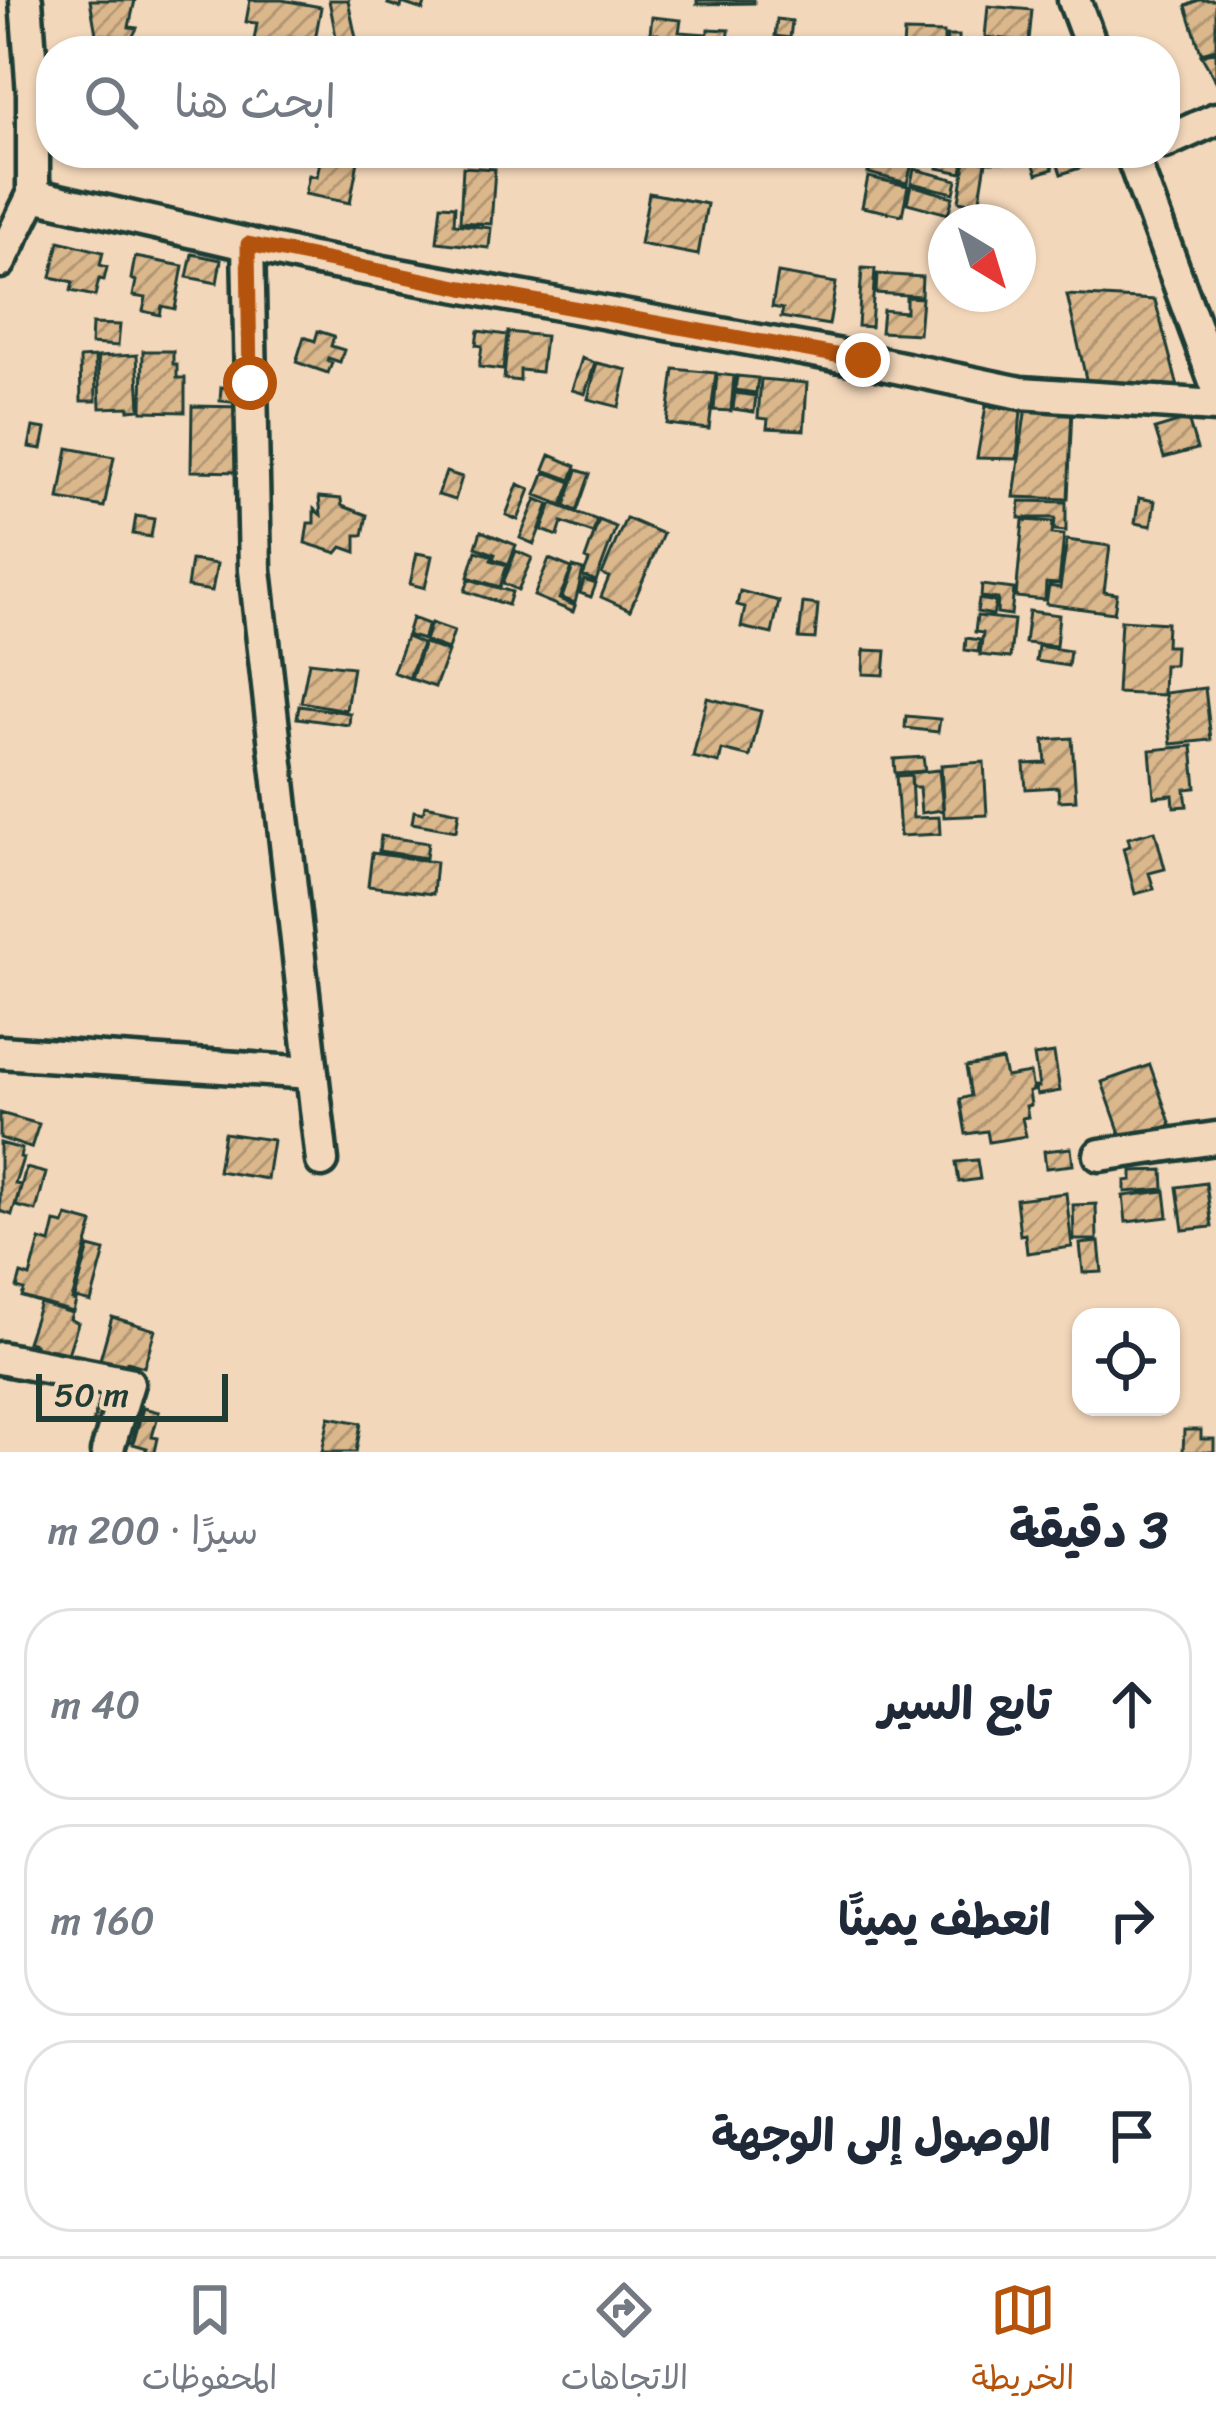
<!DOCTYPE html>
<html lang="ar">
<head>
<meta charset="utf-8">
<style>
	:root { --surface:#fff; --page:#f6f6f7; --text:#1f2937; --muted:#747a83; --line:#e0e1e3; --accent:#b45309 }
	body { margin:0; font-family:Sriracha,"Playpen Sans Arabic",sans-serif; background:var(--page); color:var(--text); direction:rtl }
	.controls { position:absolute; right:36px; bottom:36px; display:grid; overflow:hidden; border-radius:24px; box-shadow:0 3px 9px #0004 }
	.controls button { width:108px; height:108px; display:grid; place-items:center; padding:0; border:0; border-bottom:3px solid var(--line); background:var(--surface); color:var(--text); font:60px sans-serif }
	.compass { position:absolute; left:928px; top:204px; width:108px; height:108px; border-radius:50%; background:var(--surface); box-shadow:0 3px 9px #0004; rotate:142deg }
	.scale { position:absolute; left:36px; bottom:30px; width:192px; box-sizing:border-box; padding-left:12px; border:6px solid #1f3d34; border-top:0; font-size:33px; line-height:42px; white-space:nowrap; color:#1f3d34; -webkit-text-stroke:9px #f3d7ba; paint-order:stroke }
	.stop { position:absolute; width:36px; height:36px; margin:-27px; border:9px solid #b45309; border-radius:50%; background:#fff }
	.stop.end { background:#b45309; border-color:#fff; box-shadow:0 3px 12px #0008 }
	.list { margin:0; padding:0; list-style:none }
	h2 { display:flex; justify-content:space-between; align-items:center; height:156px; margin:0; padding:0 48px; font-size:51px }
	h2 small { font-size:39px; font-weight:400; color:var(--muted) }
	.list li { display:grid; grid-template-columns:78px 1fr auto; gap:36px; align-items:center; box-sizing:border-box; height:192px; margin:0 24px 24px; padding:0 24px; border:3px solid var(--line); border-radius:48px }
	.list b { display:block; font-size:45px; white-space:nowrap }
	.list em { font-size:39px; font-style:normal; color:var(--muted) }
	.icon { flex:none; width:66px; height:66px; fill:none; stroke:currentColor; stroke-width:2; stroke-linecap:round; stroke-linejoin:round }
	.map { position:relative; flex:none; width:1216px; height:1452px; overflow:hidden; direction:ltr }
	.search { position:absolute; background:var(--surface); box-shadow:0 3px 9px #0004; left:36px; right:36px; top:36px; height:132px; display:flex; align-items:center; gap:30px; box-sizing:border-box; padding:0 42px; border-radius:48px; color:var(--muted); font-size:45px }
	.sheet { height:804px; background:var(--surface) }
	nav { display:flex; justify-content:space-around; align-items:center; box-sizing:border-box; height:168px; border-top:3px solid var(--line); background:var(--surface); font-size:33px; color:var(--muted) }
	nav a { display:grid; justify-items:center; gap:6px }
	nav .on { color:var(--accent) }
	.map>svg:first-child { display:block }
</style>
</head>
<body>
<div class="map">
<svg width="1216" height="1452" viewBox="0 0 1216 1452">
	<defs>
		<pattern id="building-hatch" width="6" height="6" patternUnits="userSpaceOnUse" patternTransform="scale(3)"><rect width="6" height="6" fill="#dbb78c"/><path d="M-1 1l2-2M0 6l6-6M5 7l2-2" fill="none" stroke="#b19673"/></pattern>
	</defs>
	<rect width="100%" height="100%" fill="#f3d7ba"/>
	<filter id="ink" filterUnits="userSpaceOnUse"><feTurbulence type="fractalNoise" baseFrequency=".00833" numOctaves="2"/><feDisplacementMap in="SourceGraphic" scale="24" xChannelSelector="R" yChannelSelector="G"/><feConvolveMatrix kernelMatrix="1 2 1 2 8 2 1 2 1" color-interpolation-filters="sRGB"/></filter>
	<g filter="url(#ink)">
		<path fill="url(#building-hatch)" stroke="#1f3d34" stroke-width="3" d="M90,0H135L129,27L137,28L132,38L96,34Z
			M250,0H282L321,7L313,51H304L306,39L292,37L290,46L254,40L257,23L246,22Z
			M329,0H348L357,43L338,47Z
			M390,0H426L423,10L402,3L401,8L388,4Z
			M697,0H754V3L697,4Z
			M1199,0H1216V49L1201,53L1186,6Z
			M988,6L1032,10L1028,51H1013L1014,40L985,37Z
			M652,17L681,20L679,32L706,34L704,51H656L658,34L650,33Z
			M777,19L792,21L790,38L775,36Z
			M708,29L729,30L728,51H707Z
			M904,32L944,33V51L903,49Z
			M591,35L631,43L630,51H588Z
			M947,36H959V51H946Z
			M781,39L833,42L832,51H780Z
			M962,45L1011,47V51H962Z
			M1216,51V81L1201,55Z
			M321,153L359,156L350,203L305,194L309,175L317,177Z
			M741,153H792L791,160Z
			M967,153H1013V162H988V156H967Z
			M1030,153H1048L1053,169L1037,174Z
			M1054,153H1091L1095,163L1061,174Z
			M872,154L912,164L907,183L868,173Z
			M940,156L964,160L962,173L938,168Z
			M966,158L986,162L979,205L959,201Z
			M463,167L495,169L491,224L460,222Z
			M914,169L957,180L954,193L911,183Z
			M868,177L908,186L902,215L862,207Z
			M911,185L953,197L948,214L907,203Z
			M649,193L707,204L698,255L640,244Z
			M441,205L455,206L454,224L491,228L489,248L437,242Z
			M59,241L103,252L100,265L107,267L104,280L99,279L95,296L71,291L73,282L51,277Z
			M192,254L221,260L217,283L187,277Z
			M135,257L183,266L175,309L162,306L160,315L143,311L146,298L133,296L136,281L131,279Z
			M862,268L875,269L871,327L858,326Z
			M778,273L836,283L829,325L781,317L783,309L772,307Z
			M877,274L922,277L921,296L876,293Z
			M1067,295L1155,300L1178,387L1089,392Z
			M906,297L922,298L919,334L881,332L883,310L906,312Z
			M92,324L120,325L118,346L91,344Z
			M318,331L334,336L331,346L344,350L340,362L328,358L327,361L332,363L328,373L296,362L304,337L315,341Z
			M478,331L507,335L503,370L479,367L482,346L476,345Z
			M508,332L545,336L541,372L520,370V381L504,379Z
			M143,351H173V364H177V378H185V412L142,411Z
			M137,355L140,409L129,410V407L100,408L98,357Z
			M95,357L96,401H81L80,358Z
			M582,358L595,363L585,394L572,390Z
			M597,363L627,370L619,407L588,399Z
			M674,369L716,373L709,429L667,424Z
			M717,374L734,376L731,411L714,410Z
			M737,376L758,378L756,393L735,390Z
			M761,379L807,383L804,430L767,428L768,419L758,418Z
			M221,387L243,388L242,403L220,401Z
			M735,393L756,396L754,412L733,409Z
			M1027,398L1072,408L1068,499L1014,497Z
			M192,406L243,407L242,472L191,471Z
			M986,406L1021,410L1017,459L977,458Z
			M1188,419L1197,449L1164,458L1155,429Z
			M33,427L46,429L42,449L29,447Z
			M68,448L114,457L104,507L59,499Z
			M550,455L576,466L571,480L544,470Z
			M577,470L590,474L577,511L565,506Z
			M446,472L462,477L455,500L438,495Z
			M545,472L571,482L562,505L536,495Z
			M518,484L530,489L518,520L506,515Z
			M319,497L341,499L342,506L367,515L363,535H356V552L342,547L337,553L305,543L308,523H314V509L321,515Z
			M1139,498L1155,501L1151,526L1135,523Z
			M536,499L549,504L534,544L520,538Z
			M1020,501L1066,502V531L1054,530L1055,518H1019Z
			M552,503L597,520L593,533L562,522L558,536L542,530Z
			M136,516L154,519L151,537L133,534Z
			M626,518L663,534L630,610L601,597L609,577L602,574Z
			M599,520L616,527L596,581L583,576L589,561L585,559Z
			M1023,520L1053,522L1052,534L1064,535L1059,584L1046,583L1045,600L1016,597Z
			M481,531L516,545L509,564L493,559L495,554L476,547Z
			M1067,540L1110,546L1104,592L1117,594L1114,613L1046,604L1049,586L1060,588Z
			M476,551L493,556L491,560L507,565L500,587L468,577Z
			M516,551L532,558L518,590L503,583Z
			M417,553L432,556L425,588L410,584Z
			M549,559L572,568L559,599L575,606L573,612L534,596Z
			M191,560L217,564L212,591L187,587Z
			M573,567L583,570L575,603L562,598Z
			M469,579L512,592L508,605L465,591Z
			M584,580L596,584L591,597L580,593Z
			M982,585L1014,589L1011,615L997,613L998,599L981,597Z
			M740,591L779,601L772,634L741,627L745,607L737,605Z
			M979,599L996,602L993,615L977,612Z
			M803,603L818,605L815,639L799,638Z
			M1029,611L1059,615L1056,646L1025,643Z
			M977,616L1014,620L1010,658L980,655L983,633L975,632Z
			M412,618L428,624L423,640L407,635Z
			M1121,620L1167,623L1166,646H1175L1174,665H1164L1163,695L1117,693Z
			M431,623L454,631L448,649L425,641Z
			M406,637L422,644L409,678L393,672Z
			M966,638L980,640L978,652L965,650Z
			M424,643L448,652L435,687L411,679Z
			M1038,646L1070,651L1068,666L1036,661Z
			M864,650L886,651L884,675L863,674Z
			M309,662L353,667L346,710L301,702Z
			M1205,688L1211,740L1171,744L1165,693Z
			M707,698L761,711L750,757L722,750L719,763L693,757Z
			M299,706L350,713L349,725L297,718Z
			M906,716L940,719L938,732L905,728Z
			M1072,738L1076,800L1059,801L1058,787L1026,789L1024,764L1046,763L1044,740Z
			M1192,746L1196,788L1185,789L1187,806L1174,807L1173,795L1154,797L1150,750Z
			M923,757L925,771L895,773L894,759Z
			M984,762L987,815L944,817L941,765Z
			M939,770L943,810L921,813L919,787H912L911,773Z
			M911,775L913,818L939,817L940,834L900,836L896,776Z
			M425,805L459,812L456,831L412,823L414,811L423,813Z
			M1155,831L1165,869L1149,873L1154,889L1135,894L1123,848L1130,846L1128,838Z
			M381,836L428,843L426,858L379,851Z
			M372,853L436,862L433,894L368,886Z
			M1054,1053L1060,1091L1037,1095L1035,1087H1039L1034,1056Z
			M1002,1060L1006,1077L1030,1073L1033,1091L1029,1092L1031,1105L1026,1106L1028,1117L1022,1118L1026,1136L989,1142L987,1131L966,1134L960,1099L971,1096L966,1067Z
			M1150,1065L1171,1125L1123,1142L1102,1082Z
			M0,1113L39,1124L31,1148L0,1138Z
			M224,1133L273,1140L267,1179L218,1171Z
			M0,1143L22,1149L20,1157L23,1158L15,1184L21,1185L12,1215L0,1211Z
			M1071,1148L1073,1165L1046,1168L1044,1151Z
			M977,1160L980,1179L959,1182L956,1162Z
			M26,1168L46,1173L36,1211L16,1206Z
			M1163,1170L1164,1189L1125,1192V1181L1132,1180V1171Z
			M1206,1183L1212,1227L1183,1230L1177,1187Z
			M1165,1191L1168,1217L1126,1222L1123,1196Z
			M1066,1193L1072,1247L1027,1253L1025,1234L1020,1235L1016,1199Z
			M1096,1204L1097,1240H1074L1073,1205Z
			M67,1216L93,1223L72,1300L76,1301L73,1312L22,1297L24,1290L17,1288L21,1274L30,1277L40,1240L50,1243L55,1222L64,1224Z
			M1099,1242L1102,1272L1083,1273L1080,1244Z
			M89,1247L105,1251L91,1302L75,1298Z
			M40,1303L72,1313L70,1319L78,1323L65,1363L32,1353L35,1344L27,1342Z
			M112,1317L155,1330L144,1367L127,1362L125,1370L99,1363Z
			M102,1392L119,1396L111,1427L93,1422Z
			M126,1401L142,1406L132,1443L116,1439Z
			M143,1408L159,1412L152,1437L158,1438L155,1452H145L147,1448L133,1444Z
			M329,1417L361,1423L356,1452H322Z
			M1184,1430H1201V1439H1214V1452H1183Z"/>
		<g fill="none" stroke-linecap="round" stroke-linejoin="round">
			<g stroke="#1f3d34" stroke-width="39">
				<path id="minor" d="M1074,0L1093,51
					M1165,142L1216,119
					M1131,153L1216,384
					M33,195L312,259L863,360L1021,393L1216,406
					M248,244L255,570L322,1161
					M0,262L33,195V94L26,0
					M0,1052L311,1073
					M1100,1155L1216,1138
					M0,1358L128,1383L107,1452"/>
			</g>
			<use href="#minor" stroke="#f3d7ba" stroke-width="30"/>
		</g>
	</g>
	<g fill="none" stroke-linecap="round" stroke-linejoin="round" filter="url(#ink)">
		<path stroke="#b45309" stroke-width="15" d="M250,383L248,244L463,288L863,360"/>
	</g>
</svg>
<div class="controls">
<button><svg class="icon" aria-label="locate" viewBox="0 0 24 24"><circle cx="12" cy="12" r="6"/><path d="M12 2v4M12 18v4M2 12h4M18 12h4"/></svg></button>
</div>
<svg class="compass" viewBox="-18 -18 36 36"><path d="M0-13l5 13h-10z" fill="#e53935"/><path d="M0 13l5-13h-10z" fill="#747a83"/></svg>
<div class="scale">50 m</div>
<div class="stop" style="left:250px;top:383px"></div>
<div class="stop end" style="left:863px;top:360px"></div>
<div class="search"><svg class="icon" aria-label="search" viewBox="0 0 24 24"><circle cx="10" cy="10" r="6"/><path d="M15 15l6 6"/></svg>ابحث هنا</div>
</div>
<section class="sheet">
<h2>3 دقيقة<small>سيرًا · 200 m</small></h2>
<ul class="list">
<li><svg class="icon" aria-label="ahead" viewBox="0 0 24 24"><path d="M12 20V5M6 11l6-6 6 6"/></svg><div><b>تابع السير</b></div><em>40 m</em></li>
<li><svg class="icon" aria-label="right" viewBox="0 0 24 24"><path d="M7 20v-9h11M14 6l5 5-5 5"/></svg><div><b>انعطف يمينًا</b></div><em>160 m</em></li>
<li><svg class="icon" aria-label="arrive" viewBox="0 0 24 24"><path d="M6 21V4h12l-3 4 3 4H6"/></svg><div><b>الوصول إلى الوجهة</b></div></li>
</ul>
</section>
<nav>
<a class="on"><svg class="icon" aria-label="map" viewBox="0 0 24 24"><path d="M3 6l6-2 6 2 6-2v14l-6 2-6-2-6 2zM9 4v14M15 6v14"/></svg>الخريطة</a>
<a><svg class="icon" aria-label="directions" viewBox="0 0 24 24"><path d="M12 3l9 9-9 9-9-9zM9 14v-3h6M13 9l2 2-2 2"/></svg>الاتجاهات</a>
<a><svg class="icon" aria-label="saved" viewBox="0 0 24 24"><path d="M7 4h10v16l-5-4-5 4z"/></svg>المحفوظات</a>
</nav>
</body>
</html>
